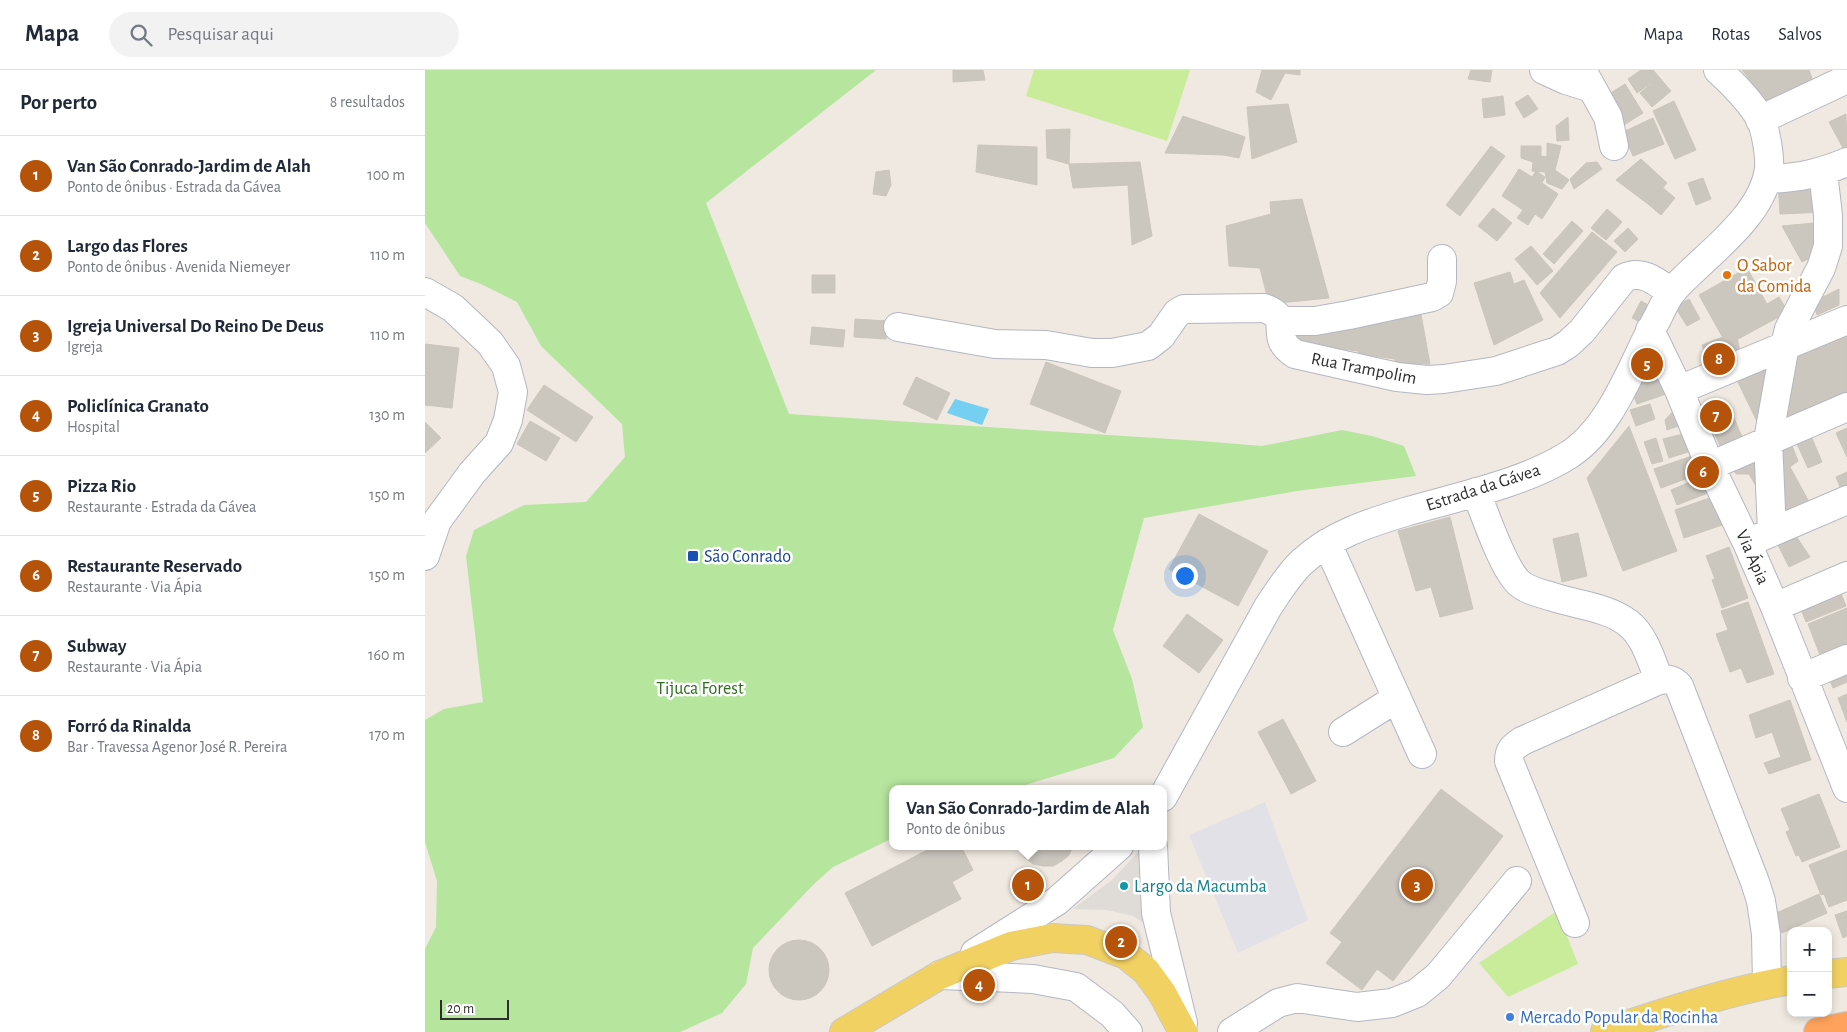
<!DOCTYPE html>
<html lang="pt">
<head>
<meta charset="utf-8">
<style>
	:root { --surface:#fff; --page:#f2f2f3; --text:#1f2937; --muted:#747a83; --line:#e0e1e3; --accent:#b45309 }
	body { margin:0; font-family:"Alegreya Sans",sans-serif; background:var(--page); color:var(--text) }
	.controls { position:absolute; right:15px; bottom:15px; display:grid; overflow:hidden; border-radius:10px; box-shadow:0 2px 8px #0003 }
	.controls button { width:45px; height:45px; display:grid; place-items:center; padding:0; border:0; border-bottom:1px solid var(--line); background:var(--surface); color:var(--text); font:25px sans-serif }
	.scale { position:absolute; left:15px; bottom:12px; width:69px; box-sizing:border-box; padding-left:5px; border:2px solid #2e2e2e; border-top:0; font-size:14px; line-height:18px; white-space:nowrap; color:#2e2e2e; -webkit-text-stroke:4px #fff; paint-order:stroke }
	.you { position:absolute; left:759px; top:505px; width:18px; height:18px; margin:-12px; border:4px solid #fff; border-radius:50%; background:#1a73e8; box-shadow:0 0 0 8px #1a73e833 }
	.badge { display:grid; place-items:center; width:32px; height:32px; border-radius:50%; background:var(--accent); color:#fff; font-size:16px; font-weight:700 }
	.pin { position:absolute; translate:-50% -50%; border:2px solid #fff; box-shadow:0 1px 5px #0006 }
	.popup { position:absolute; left:464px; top:715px; width:278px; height:65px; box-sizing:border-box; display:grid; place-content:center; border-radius:10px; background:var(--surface); filter:drop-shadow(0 1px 4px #0005); font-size:16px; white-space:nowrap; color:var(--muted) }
	.popup b { font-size:19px; color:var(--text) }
	.popup::after { content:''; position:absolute; left:50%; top:100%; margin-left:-10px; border:10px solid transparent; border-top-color:var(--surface) }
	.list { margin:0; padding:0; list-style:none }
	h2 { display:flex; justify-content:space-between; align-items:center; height:65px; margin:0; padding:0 20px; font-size:21px }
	h2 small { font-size:16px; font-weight:400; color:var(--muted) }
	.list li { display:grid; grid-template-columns:32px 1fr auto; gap:15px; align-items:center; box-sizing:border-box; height:80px; padding:0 20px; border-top:1px solid var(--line) }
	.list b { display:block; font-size:19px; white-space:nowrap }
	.list p { margin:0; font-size:16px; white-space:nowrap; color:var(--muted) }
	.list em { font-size:16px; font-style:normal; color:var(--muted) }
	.icon { flex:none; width:28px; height:28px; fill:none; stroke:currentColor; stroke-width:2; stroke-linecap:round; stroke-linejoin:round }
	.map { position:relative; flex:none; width:1422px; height:962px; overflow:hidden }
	header { display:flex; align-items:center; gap:30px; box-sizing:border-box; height:70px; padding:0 25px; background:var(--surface); border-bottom:1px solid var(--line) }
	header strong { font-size:24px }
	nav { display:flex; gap:28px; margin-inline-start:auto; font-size:18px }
	.search { width:350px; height:45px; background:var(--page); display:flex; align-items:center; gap:12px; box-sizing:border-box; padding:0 18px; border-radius:28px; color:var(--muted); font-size:19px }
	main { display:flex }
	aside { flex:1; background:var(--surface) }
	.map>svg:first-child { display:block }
</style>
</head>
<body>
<header>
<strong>Mapa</strong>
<div class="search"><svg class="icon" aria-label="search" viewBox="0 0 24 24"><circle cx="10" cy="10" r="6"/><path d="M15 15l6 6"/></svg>Pesquisar aqui</div>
<nav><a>Mapa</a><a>Rotas</a><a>Salvos</a></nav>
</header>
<main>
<aside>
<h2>Por perto<small>8 resultados</small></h2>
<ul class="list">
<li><span class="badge">1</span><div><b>Van São Conrado-Jardim de Alah</b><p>Ponto de ônibus · Estrada da Gávea</p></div><em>100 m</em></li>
<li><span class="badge">2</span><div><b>Largo das Flores</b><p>Ponto de ônibus · Avenida Niemeyer</p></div><em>110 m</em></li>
<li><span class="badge">3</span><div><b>Igreja Universal Do Reino De Deus</b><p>Igreja</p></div><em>110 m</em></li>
<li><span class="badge">4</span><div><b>Policlínica Granato</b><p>Hospital</p></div><em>130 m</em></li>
<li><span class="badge">5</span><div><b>Pizza Rio</b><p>Restaurante · Estrada da Gávea</p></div><em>150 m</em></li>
<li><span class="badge">6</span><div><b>Restaurante Reservado</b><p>Restaurante · Via Ápia</p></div><em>150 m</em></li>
<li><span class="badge">7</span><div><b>Subway</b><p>Restaurante · Via Ápia</p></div><em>160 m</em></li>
<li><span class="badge">8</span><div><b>Forró da Rinalda</b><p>Bar · Travessa Agenor José R. Pereira</p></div><em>170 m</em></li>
</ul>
</aside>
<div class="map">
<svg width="1422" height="962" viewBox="0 0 1422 962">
	<rect width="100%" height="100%" fill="#efe9e1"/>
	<path fill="#e3e1e8" d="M840,732L883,850L813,883L764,765Z"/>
	<path fill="#b6e59e" d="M0,0H451L281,133L364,344L776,371L837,376L917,360L947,366L979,376L991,406L872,421L719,448L688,560L707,609L718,657L689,688L587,719H468V768L408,797L389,814L328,878L321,914L297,943L255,962H0V879L11,857L12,811L0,772V650L19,639L58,632L41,486L49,460L99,435L161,432L200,387L197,354L116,276L92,232L56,214L35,206L0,153Z"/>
	<path fill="#c9ec9a" d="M609,0H765L742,71L601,26Z
		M1132,841L1153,894L1083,927L1054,893Z"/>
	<path fill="#dfdcd8" d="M717,778L721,852L719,853L708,846L682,840L648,839L687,810Z"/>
	<path fill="#75cff0" d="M530,329L564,339L557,355L522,343Z"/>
	<path fill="#cbc7bf" stroke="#cbc5ba" d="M528,0H558L560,10L528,12Z
		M837,0H875V5L860,3L846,30L831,22Z
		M1046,0H1067L1065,12L1043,9Z
		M1216,0H1228L1234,7L1212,23L1203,9Z
		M1317,0H1384L1392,22L1346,38Z
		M1234,7L1246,21L1227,37L1215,23Z
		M1200,14L1218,43L1199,55L1181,26Z
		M1103,25L1113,39L1099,48L1090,33Z
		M1078,26L1080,45L1059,48L1057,29Z
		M1249,31L1271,80L1250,89L1228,41Z
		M863,34L872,72L827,89L822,37Z
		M1421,44L1422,79L1419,80L1404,52Z
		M758,46L820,67L814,88L799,85L740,83Z
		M1143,47L1144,70L1132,71L1131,56Z
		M1228,48L1239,74L1208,86L1198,62Z
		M645,59L644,94L622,88L621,60Z
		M1122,73L1136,76L1130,100L1144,110L1137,119L1122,113L1120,102L1107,101L1108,92L1096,88V76H1116V86L1122,87Z
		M553,75L612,77V115L551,102Z
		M1066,76L1080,86L1035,146L1021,135Z
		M1216,89L1242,113L1223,134L1191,110Z
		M715,92L727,166L707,175L703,115L648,118L644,94Z
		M1172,92L1177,99L1149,119L1145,109L1161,93Z
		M1094,99L1107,107L1111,101L1120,107L1117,113L1133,124L1117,149L1110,144L1103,155L1092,148L1098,140L1077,126Z
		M464,100L466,115L461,126L448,124L451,102Z
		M1278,108L1286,129L1271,135L1263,113Z
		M1398,108L1400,142L1355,144L1353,110Z
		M1237,117L1250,128L1236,145L1223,134Z
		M877,129L904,228L844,234L835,198L804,196L801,156L846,144L845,132Z
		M1068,138L1087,153L1072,171L1053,156Z
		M1182,139L1197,152L1181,170L1166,158Z
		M1147,151L1158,161L1129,194L1118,184Z
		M1400,152L1403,179L1377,192L1357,156Z
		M1203,158L1213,169L1200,182L1189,171Z
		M1167,162L1192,182L1135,248L1115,223Z
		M1106,176L1128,201L1112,215L1090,189Z
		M1322,198L1342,234L1354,227L1363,242L1302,275L1274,225Z
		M1085,202L1089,214L1099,210L1118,250L1069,275L1049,213Z
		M387,205H410V223H387Z
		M1414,219V235L1392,245L1388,232Z
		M993,228L1005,294L970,293V289L934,284L933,281L848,270Z
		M1264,229L1275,249L1262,256L1250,237Z
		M1216,231L1225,236L1217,253L1207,248Z
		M430,249L462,251L461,269L429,267Z
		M387,257L420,260L418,277L385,274Z
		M1422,258V326L1356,353L1363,280Z
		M1311,262L1315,282L1287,299L1277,275Z
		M0,274L34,278L27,338L0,335Z
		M621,292L696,321L680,363L605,334Z
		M1225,292L1244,323L1212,334L1204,313Z
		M1349,292L1340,368L1311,308Z
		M491,307L525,323L512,350L478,334Z
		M119,315L168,347L151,372L102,340Z
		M1225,334L1230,349L1211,356L1205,340Z
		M1254,335L1262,353L1242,360L1240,350Z
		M1305,339L1321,376L1300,387L1283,349Z
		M105,351L135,368L121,391L92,374Z
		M0,352L16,368L0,383Z
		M1204,356L1252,481L1198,501L1162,408Z
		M1422,358V387L1411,363Z
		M1383,359L1397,392L1383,398L1368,365Z
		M1258,364L1263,382L1244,388L1238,369Z
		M1231,368L1238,391L1227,394L1219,372Z
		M1364,368L1373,391L1365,397L1383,430L1349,446L1345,374Z
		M1338,376L1343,414L1331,416L1324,404H1311L1305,392Z
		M1267,386L1274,404L1236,418L1229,399Z
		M1422,402V425L1419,427L1411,407Z
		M1277,407L1283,423L1252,435L1246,420Z
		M1293,425L1303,453L1259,468L1250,440Z
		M774,444L843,481L813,536L744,499Z
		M1025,447L1048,539L1015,547L1006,517L991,521L973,461Z
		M1153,463L1162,506L1137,512L1128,469Z
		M1369,463L1385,487L1364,497L1350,469Z
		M1304,477L1323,528L1297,538L1287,510L1290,509L1281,486Z
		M1409,506L1421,536L1381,552L1369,522Z
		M1323,532L1349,604L1322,613L1316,598L1305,602L1291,564L1303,560L1296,541Z
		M1422,538V574L1395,585L1383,554Z
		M762,544L798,570L774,603L738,576Z
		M1417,592L1422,604V612L1408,618L1400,599Z
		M1422,624V652L1413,628Z
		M1365,630L1386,690L1344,704L1339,693L1356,687L1347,662L1331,668L1324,645Z
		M858,649L891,711L866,724L833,662Z
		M1016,719L1078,766L968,911L952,899L937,920L901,893L917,872L905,863Z
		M1394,724L1415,777L1377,792L1374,785L1371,786L1361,762L1365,760L1356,739Z
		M510,776H536L548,800L527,812L536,829L447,876L420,823Z
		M592,776H648L644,785L637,791L628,796H618L608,794L600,788Z
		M1422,780V830L1404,837L1399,824L1396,825L1384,795Z
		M1394,824L1402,843L1357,863L1349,844Z
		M1422,841V866L1418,868L1410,845Z
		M344 900a30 30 0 1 1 60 0a30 30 0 1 1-60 0Z"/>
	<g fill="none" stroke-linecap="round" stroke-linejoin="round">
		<g stroke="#b4b7c1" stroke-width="30">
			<path id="minor" d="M1119,0L1141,10L1167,18
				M1157,0L1183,47L1189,76
				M1335,50L1422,9
				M1342,109C1373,108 1393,104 1422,92
				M0,222L28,238L65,273L81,296L88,322L83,350L74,373L47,403L12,451L0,486
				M855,251H890L924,245L1007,227L1014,223L1017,211V189
				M473,257L570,274L621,275L667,283H687L723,276L736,266L752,243L759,239L839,238C871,249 841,266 870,284L972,307L1002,310L1019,309L1071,301L1132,281L1143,274L1157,261L1199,208C1217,199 1232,212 1246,222
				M1225,260L1254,320L1285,396L1322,473L1350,537L1422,718
				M1254,320L1422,250
				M1285,396L1422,337
				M1051,422C1060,444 1077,496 1093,512C1102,521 1116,523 1128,527C1152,535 1182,537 1203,553C1220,566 1227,592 1234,610
				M1347,462L1343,370L1360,275L1364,259L1396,198L1403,176V145L1398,102
				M1331,469L1422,430
				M902,473L997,684
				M1350,537L1422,506
				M1377,608L1422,589
				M918,662L972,628
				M738,727L843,537C853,522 864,504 877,492C906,465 944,453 980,442C1031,427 1097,414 1142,386C1188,358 1208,291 1233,247C1237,239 1241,229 1247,222C1252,215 1258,210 1264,204C1293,176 1339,141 1344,98C1345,86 1341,62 1336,50C1327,33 1307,13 1293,0
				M728,776L731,843L758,953
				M1150,853L1084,691C1084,680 1088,677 1097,671L1234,610C1243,609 1248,609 1254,616L1330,812L1336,831L1341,864L1342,914
				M550,883L632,831L694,776
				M515,905L608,909L651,917L687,944L703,962
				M807,962L853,933L872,928L932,937L967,933L992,923L1013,906L1092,811"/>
		</g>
		<g stroke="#c9c9c9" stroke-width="30">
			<path id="major" d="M1403,904L1422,902
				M419,962L515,905L586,876L627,868L662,870L701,885L721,901L737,923L758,962
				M1180,962C1241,942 1303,921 1366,910"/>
		</g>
		<g stroke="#c9c9c9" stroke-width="30">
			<path id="highway" d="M1393,962L1422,956"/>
		</g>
		<use href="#minor" stroke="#fff" stroke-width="28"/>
		<use href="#major" stroke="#f2d163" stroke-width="28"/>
		<use href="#highway" stroke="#ffa35c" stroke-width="28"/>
	</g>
	<circle fill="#e8710a" stroke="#fff" stroke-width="2" cx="1302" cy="205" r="5"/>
	<rect fill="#1a4fb4" stroke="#fff" stroke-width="2" x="262" y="480" width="12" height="12" rx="2.5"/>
	<circle fill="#0f9aa8" stroke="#fff" stroke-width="2" cx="699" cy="816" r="5"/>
	<circle fill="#3f7fe0" stroke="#fff" stroke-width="2" cx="1085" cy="947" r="5"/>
	<g text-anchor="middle" stroke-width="5" stroke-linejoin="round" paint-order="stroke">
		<g font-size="18" fill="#c56008" stroke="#fff" text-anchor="start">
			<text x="1312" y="201">O Sabor<tspan x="1312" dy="21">da Comida</tspan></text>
		</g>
		<g font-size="18" fill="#2e2e2e" stroke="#fff">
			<text transform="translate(939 298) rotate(11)" y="6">Rua Trampolim</text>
			<text transform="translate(1058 417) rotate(-18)" y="6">Estrada da Gávea</text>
			<text transform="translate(1328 487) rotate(66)" y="6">Via Ápia</text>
		</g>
		<g font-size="18" fill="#164399" stroke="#fff" text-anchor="start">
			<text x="279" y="492">São Conrado</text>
		</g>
		<g font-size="18" fill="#2c6e1b" stroke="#fff">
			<text x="275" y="624">Tijuca Forest</text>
		</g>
		<g font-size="18" fill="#0d838f" stroke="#fff" text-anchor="start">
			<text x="709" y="822">Largo da Macumba</text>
		</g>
		<g font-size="18" fill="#366cbe" stroke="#fff" text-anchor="start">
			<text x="1095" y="953">Mercado Popular da Rocinha</text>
		</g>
	</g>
</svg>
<div class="controls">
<button>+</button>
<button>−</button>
</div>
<div class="scale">20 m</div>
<div class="you"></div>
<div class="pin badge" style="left:603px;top:815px">1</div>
<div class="popup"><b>Van São Conrado-Jardim de Alah</b>Ponto de ônibus</div>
<div class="pin badge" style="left:696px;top:872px">2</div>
<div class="pin badge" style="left:992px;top:815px">3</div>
<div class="pin badge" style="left:554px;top:915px">4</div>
<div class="pin badge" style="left:1222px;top:294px">5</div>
<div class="pin badge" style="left:1278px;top:402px">6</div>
<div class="pin badge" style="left:1291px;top:346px">7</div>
<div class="pin badge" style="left:1294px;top:289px">8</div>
</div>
</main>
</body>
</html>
